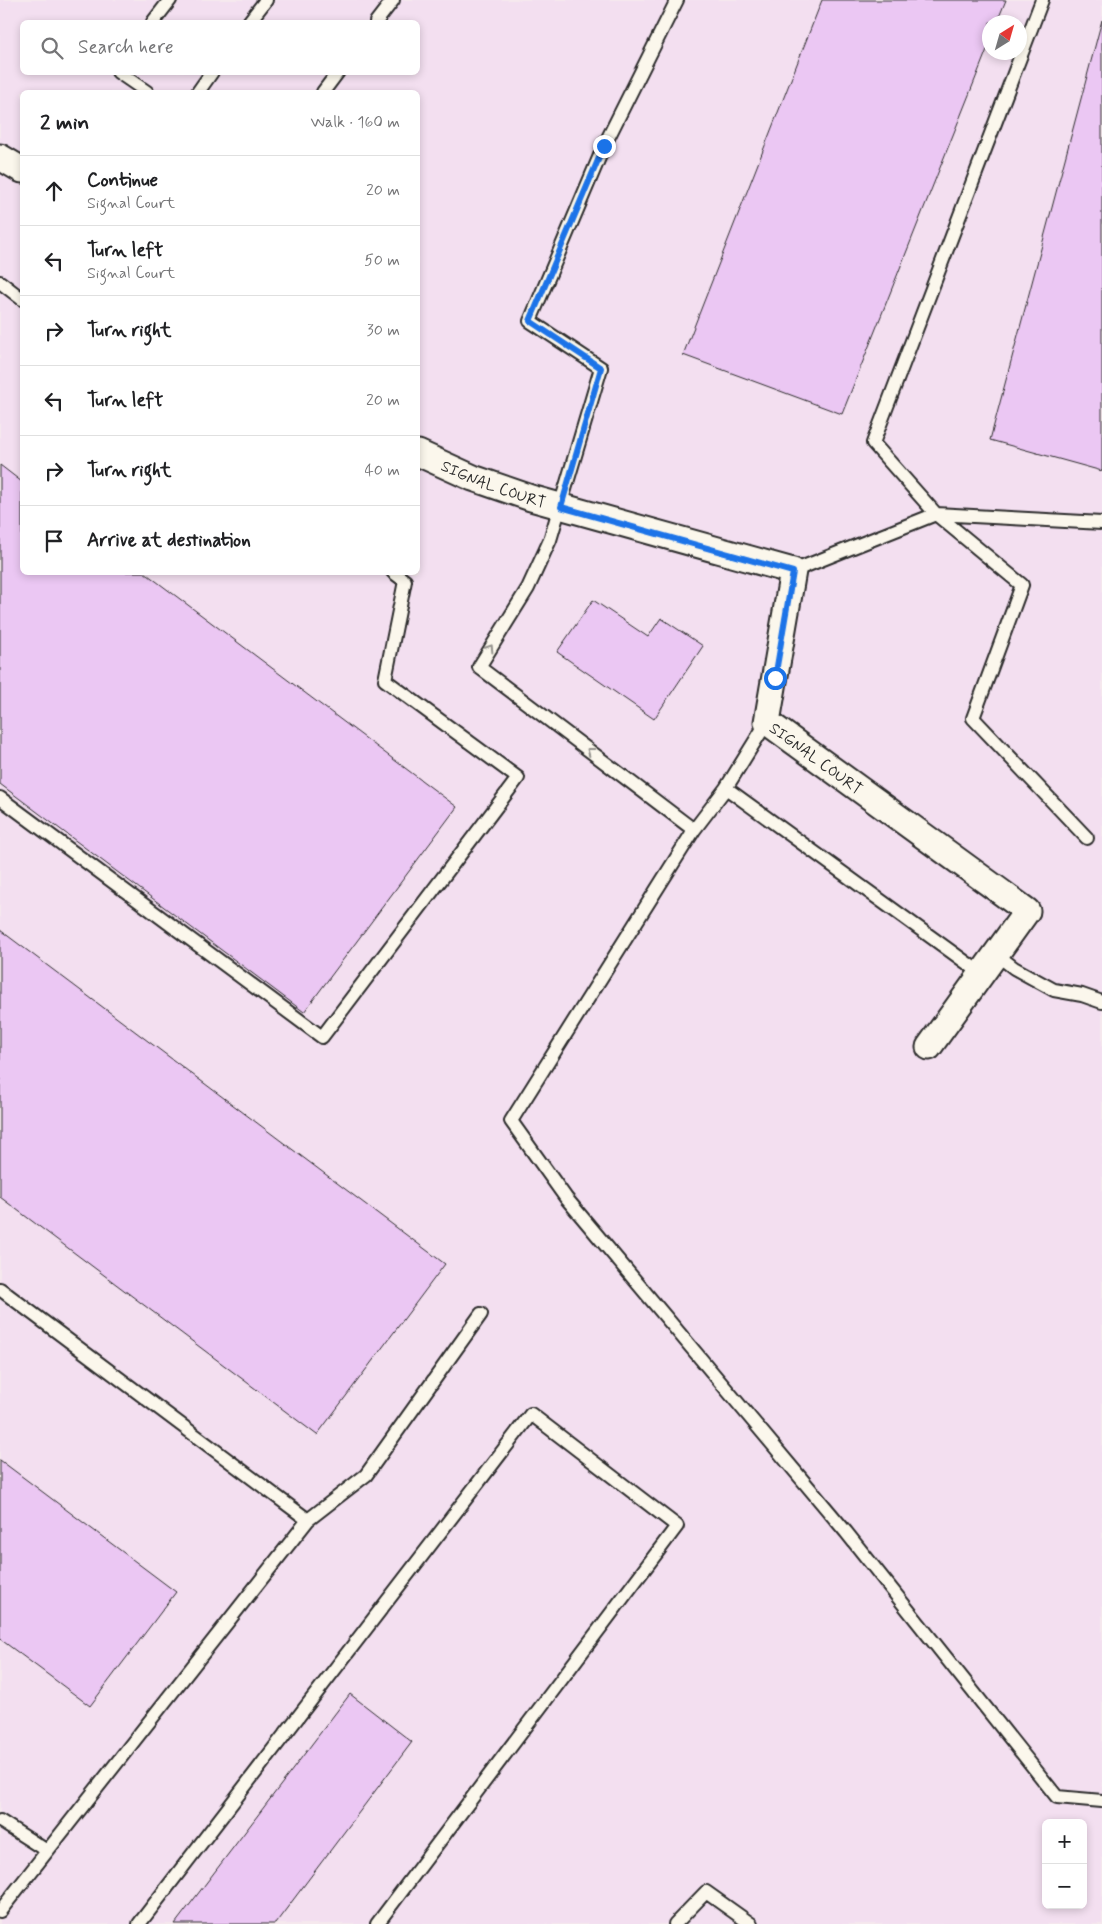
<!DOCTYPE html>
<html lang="en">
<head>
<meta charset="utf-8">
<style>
	:root { --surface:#fff; --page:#f6f6f6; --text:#202124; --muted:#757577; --line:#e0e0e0 }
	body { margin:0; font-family:Mynerve,sans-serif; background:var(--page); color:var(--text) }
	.controls { position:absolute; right:15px; bottom:15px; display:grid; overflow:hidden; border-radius:8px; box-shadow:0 2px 8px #0003 }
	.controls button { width:45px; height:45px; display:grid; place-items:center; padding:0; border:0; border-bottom:1px solid var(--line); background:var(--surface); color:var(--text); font:25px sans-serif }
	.compass { position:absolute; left:982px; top:15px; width:45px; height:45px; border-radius:50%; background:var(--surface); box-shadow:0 2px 8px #0003; rotate:37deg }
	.stop { position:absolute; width:15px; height:15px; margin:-11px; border:4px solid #1a73e8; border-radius:50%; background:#fff }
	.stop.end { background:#1a73e8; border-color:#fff; box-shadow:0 1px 5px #0008 }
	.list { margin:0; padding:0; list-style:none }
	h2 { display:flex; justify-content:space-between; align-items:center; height:65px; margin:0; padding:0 20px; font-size:21px }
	h2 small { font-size:16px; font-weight:400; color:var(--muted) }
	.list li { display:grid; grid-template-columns:32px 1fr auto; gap:15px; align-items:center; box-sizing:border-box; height:70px; padding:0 20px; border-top:1px solid var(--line) }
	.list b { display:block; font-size:19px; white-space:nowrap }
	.list p { margin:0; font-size:16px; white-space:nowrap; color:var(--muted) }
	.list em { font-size:16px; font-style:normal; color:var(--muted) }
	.icon { flex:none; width:28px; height:28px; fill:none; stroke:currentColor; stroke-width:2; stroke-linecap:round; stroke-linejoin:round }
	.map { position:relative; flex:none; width:1102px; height:1924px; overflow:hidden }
	.search { position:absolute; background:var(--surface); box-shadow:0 2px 8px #0003; left:20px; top:20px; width:400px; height:55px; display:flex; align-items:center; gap:12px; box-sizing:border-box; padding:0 18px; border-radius:8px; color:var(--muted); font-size:19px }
	.panel { position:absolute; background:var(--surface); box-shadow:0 2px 8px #0003; left:20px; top:90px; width:400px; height:485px; border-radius:8px }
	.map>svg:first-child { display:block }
</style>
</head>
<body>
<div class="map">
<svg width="1102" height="1924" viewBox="0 0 1102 1924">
	<rect width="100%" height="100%" fill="#f6e9ee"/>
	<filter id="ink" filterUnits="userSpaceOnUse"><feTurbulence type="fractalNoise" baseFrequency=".02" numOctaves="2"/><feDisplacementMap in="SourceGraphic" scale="10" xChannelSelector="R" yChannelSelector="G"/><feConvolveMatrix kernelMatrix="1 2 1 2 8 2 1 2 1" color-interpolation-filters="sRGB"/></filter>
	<g filter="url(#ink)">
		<path fill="#f3dff0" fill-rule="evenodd" d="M0,0H1102V1924H0ZM22,22H418V72H22ZM990,22H1020V52H990ZM22,92H418V572H22ZM1046,1823H1083V1905H1046Z"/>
		<path fill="#ebc7f3" stroke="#2b2b2b" d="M822,0H1006L997,22H990V42L842,414L683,355Z
			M1102,20V471L990,440Z
			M0,465L22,482V572H144L457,807L304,1012L0,784Z
			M593,600L648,637L661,618L703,646L654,719L557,652Z
			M0,930L445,1264L317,1435L0,1197Z
			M0,1460L176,1592L90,1706L0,1639Z
			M350,1694L412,1742L275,1924H175Z"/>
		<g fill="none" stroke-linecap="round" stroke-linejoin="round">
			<g stroke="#2b2b2b" stroke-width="16">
				<path id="lane" d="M677,0L604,146L530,321L601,368L550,540L528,588L479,667L694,830
					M153,22L170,0
					M249,22L266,0
					M376,22L393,0
					M118,72L147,92
					M198,92L212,72
					M323,92L338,72
					M0,282L22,299
					M936,514L1022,585L973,718L1087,838
					M936,514L1102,523
					M793,571L936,514L873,443L1042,0
					M767,722L726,788L982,974
					M726,788L694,830L511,1121L566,1198L846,1532L1057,1797L1102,1801
					M0,798L322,1037L518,778L385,680L405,581L393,572
					M996,954L1014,968L1054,990L1082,995L1102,1002
					M0,1289L308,1520L0,1911
					M308,1520L366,1475L481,1314
					M0,1821L47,1851
					M139,1924L531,1414L677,1526L377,1924
					M675,1924L706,1892L751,1924"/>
			</g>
			<g stroke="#2b2b2b" stroke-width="29">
				<g id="street">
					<path d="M0,157L22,170"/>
					<path id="s1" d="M418,453L473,478L531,498L793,571L767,722L1027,911L929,1047"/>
				</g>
			</g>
			<use href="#lane" stroke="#fbf7ec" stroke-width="12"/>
			<use href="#street" stroke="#fbf7ec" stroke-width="25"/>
		</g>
		<defs><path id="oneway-chevron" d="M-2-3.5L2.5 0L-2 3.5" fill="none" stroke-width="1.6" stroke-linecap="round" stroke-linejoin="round" transform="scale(1.25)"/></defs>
		<g stroke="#93918c">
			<use href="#oneway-chevron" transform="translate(490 648) rotate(-58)"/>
			<use href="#oneway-chevron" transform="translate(590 751) rotate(-143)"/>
		</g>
	</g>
	<g fill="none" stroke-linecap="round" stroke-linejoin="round" filter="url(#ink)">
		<path stroke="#1a73e8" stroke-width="6" d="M604,146L530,321L601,368L561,507L793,572L775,678"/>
	</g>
	<g text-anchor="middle" stroke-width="5" stroke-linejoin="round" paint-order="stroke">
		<g font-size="16" fill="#2b2b2b" stroke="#fbf7ec">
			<text dy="6" stroke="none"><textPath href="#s1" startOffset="82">SIGNAL COURT</textPath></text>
			<text dy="6" stroke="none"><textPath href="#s1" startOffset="608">SIGNAL COURT</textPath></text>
		</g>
	</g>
</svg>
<div class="controls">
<button>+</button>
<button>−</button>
</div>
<svg class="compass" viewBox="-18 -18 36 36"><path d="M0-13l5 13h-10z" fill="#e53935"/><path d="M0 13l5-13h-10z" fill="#757577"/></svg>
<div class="stop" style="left:775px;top:678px"></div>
<div class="stop end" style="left:604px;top:146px"></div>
<div class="search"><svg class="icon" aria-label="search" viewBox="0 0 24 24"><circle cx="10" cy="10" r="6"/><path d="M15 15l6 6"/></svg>Search here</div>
<section class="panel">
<h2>2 min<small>Walk · 160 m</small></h2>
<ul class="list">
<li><svg class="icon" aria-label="ahead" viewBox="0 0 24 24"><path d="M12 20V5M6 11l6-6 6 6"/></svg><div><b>Continue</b><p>Signal Court</p></div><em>20 m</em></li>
<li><svg class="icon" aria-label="left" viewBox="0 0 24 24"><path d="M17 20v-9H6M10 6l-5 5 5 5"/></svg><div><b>Turn left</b><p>Signal Court</p></div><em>50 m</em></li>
<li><svg class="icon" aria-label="right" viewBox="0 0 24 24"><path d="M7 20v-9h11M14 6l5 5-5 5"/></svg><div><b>Turn right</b></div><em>30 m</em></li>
<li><svg class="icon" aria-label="left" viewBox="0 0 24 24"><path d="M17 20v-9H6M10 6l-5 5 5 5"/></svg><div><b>Turn left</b></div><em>20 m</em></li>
<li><svg class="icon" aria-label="right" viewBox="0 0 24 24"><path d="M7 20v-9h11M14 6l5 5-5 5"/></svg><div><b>Turn right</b></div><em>40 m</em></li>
<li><svg class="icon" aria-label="arrive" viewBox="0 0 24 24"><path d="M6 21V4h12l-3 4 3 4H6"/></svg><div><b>Arrive at destination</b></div></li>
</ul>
</section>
</div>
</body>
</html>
